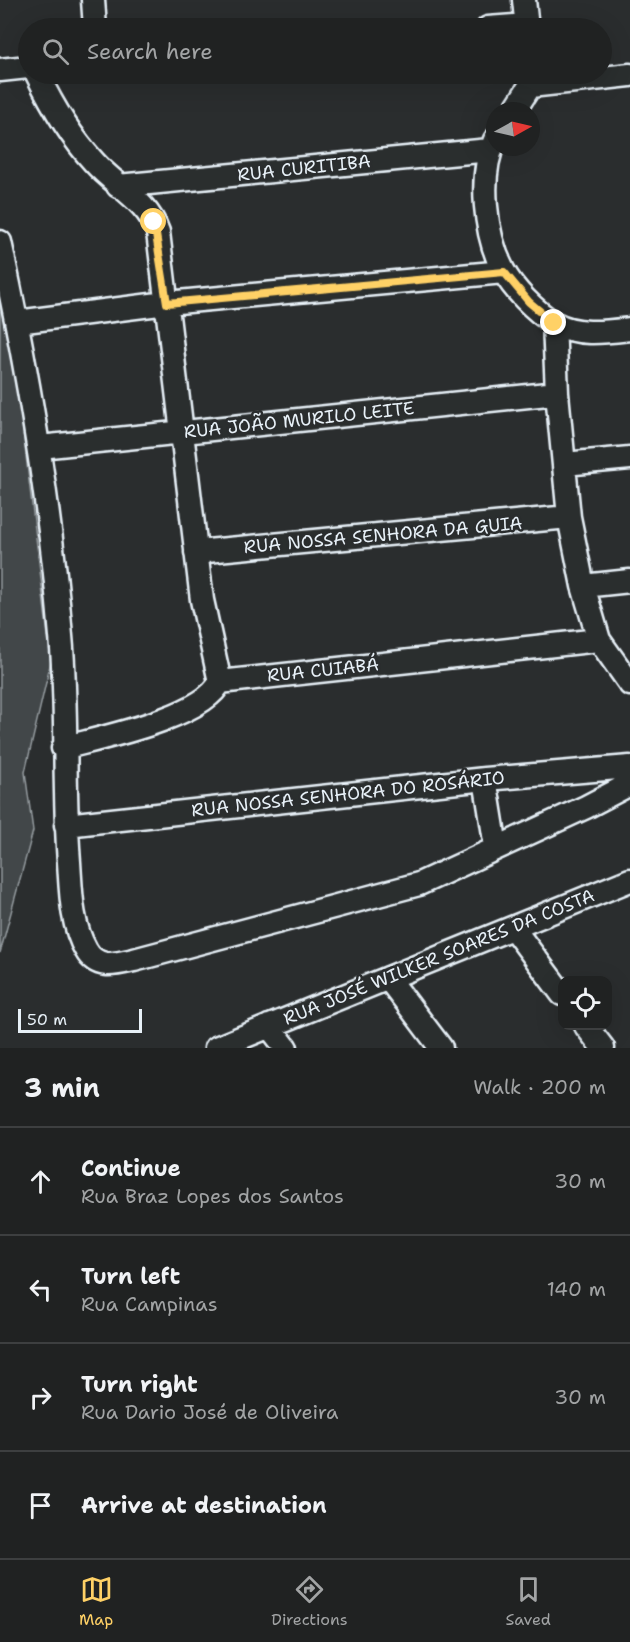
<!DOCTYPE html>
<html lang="en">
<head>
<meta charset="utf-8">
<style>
	:root { --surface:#202222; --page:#282a2a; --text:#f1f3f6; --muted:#a2a4a5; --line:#3d3f40; --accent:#ffd166 }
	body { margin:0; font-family:"Shantell Sans",sans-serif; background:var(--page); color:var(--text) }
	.controls { position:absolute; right:18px; bottom:18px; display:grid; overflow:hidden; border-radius:12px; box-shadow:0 6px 24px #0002 }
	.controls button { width:54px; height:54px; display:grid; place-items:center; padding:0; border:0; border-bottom:2px solid var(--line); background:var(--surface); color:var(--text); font:30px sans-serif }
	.compass { position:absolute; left:486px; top:102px; width:54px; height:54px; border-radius:50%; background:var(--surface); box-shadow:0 6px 24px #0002; rotate:82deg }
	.scale { position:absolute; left:18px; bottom:15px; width:124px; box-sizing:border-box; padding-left:6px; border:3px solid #e8f1f8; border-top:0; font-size:16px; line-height:21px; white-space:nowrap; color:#e8f1f8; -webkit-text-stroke:4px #2a2d2e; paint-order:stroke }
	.stop { position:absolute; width:18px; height:18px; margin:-14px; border:4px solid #ffd166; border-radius:50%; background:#fff }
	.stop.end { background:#ffd166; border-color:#fff; box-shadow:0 2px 6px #0008 }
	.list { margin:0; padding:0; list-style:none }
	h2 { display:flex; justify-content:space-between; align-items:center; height:78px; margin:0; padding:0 24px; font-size:26px }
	h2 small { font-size:20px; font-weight:400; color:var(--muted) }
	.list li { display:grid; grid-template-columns:39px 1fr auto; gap:18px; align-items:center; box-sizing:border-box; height:108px; padding:0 24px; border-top:2px solid var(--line) }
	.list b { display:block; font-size:22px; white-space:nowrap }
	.list p { margin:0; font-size:20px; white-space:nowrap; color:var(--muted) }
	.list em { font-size:20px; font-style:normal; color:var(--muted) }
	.icon { flex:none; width:33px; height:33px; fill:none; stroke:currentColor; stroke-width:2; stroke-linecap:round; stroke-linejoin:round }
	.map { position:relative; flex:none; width:630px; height:1048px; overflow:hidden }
	.search { position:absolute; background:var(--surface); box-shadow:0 6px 24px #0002; left:18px; right:18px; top:18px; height:66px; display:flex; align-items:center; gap:15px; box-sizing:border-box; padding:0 21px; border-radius:33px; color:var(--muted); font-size:22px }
	.sheet { height:510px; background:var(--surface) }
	nav { display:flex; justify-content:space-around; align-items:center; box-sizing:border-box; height:84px; border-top:2px solid var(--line); background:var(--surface); font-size:16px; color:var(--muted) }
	nav a { display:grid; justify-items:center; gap:3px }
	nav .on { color:var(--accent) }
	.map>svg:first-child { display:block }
</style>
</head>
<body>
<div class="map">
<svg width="630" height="1048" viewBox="0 0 630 1048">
	<rect width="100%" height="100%" fill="#2a2d2e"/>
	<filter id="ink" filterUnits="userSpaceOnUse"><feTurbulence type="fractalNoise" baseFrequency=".0167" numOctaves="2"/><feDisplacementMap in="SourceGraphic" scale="12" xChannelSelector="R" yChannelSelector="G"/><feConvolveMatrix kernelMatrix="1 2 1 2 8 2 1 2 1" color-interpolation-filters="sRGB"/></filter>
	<g filter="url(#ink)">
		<path fill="#424648" stroke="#959ca0" stroke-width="1.5" d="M0,271L7,300L51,661L25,772L33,831L0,953Z"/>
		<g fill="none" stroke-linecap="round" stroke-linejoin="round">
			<g stroke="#e8f1f8" stroke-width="27">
				<path id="minor" d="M93,0L95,28
					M524,0L527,28
					M488,28L527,25
					M0,70L28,67
					M37,74C52,105 70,136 94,162C116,187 147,200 158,232L202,600L220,682
					M530,86L630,75
					M514,111L530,86L532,74
					M495,140C478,175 485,235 503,270C513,289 535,311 554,323C577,336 605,332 630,329
					M118,186L490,150
					M0,242C28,372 50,503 61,636C68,711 63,786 69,862C71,891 71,924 86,950C97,970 116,964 134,960L419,884L586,807L630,784
					M17,322L167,303L504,272
					M554,323L557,393L569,517L583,586L599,640L630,684
					M40,447L557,393
					M564,464L630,458
					M196,552L569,517
					M583,586L630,581
					M220,682L599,640
					M63,748C100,738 204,717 220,682
					M485,779L496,847
					M66,825L485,779L630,767
					M513,928L562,994
					M388,978L441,1048
					M269,1026L286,1048
					M586,1026L603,1048
					M216,1048L630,880"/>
			</g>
			<use href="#minor" stroke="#2a2d2e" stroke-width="22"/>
		</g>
	</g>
	<g fill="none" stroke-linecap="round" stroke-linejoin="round" filter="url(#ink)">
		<path stroke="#ffd166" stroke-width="8" d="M154,222L167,303L504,272L529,302L554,323"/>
	</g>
	<g text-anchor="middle" stroke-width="5" stroke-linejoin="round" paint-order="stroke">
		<g font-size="18" fill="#e8f1f8" stroke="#2a2d2e">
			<text transform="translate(304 168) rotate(-6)" y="6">RUA CURITIBA</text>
			<text transform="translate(299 420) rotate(-6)" y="6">RUA JOÃO MURILO LEITE</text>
			<text transform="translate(383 535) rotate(-5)" y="6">RUA NOSSA SENHORA DA GUIA</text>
			<text transform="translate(323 670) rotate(-6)" y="6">RUA CUIABÁ</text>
			<text transform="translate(348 794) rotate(-6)" y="6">RUA NOSSA SENHORA DO ROSÁRIO</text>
			<text transform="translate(439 957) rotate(-22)" y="6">RUA JOSÉ WILKER SOARES DA COSTA</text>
		</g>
	</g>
</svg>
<div class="controls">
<button><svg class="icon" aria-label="locate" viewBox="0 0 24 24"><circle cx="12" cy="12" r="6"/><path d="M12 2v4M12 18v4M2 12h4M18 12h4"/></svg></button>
</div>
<svg class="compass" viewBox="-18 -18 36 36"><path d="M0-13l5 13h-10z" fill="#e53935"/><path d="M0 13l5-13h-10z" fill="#a2a4a5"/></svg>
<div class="scale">50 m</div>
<div class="stop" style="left:154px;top:222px"></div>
<div class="stop end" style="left:554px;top:323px"></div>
<div class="search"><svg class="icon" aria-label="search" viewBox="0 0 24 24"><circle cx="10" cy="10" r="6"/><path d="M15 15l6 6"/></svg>Search here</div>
</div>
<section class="sheet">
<h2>3 min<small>Walk · 200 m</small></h2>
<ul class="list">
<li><svg class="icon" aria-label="ahead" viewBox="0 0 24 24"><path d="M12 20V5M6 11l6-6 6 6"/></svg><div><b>Continue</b><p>Rua Braz Lopes dos Santos</p></div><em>30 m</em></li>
<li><svg class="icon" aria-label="left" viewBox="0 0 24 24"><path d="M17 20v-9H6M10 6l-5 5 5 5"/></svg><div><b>Turn left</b><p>Rua Campinas</p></div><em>140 m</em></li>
<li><svg class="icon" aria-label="right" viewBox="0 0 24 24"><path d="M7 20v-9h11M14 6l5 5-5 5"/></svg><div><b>Turn right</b><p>Rua Dario José de Oliveira</p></div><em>30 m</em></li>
<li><svg class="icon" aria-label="arrive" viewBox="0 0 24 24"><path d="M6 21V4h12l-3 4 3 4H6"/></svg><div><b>Arrive at destination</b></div></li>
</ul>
</section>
<nav>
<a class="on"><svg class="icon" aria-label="map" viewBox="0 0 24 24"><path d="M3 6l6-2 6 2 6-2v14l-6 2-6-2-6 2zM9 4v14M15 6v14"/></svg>Map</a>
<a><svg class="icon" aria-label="directions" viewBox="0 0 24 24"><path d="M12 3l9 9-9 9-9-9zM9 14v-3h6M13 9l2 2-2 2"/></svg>Directions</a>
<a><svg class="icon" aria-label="saved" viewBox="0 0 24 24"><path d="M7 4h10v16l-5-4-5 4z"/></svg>Saved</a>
</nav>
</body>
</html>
